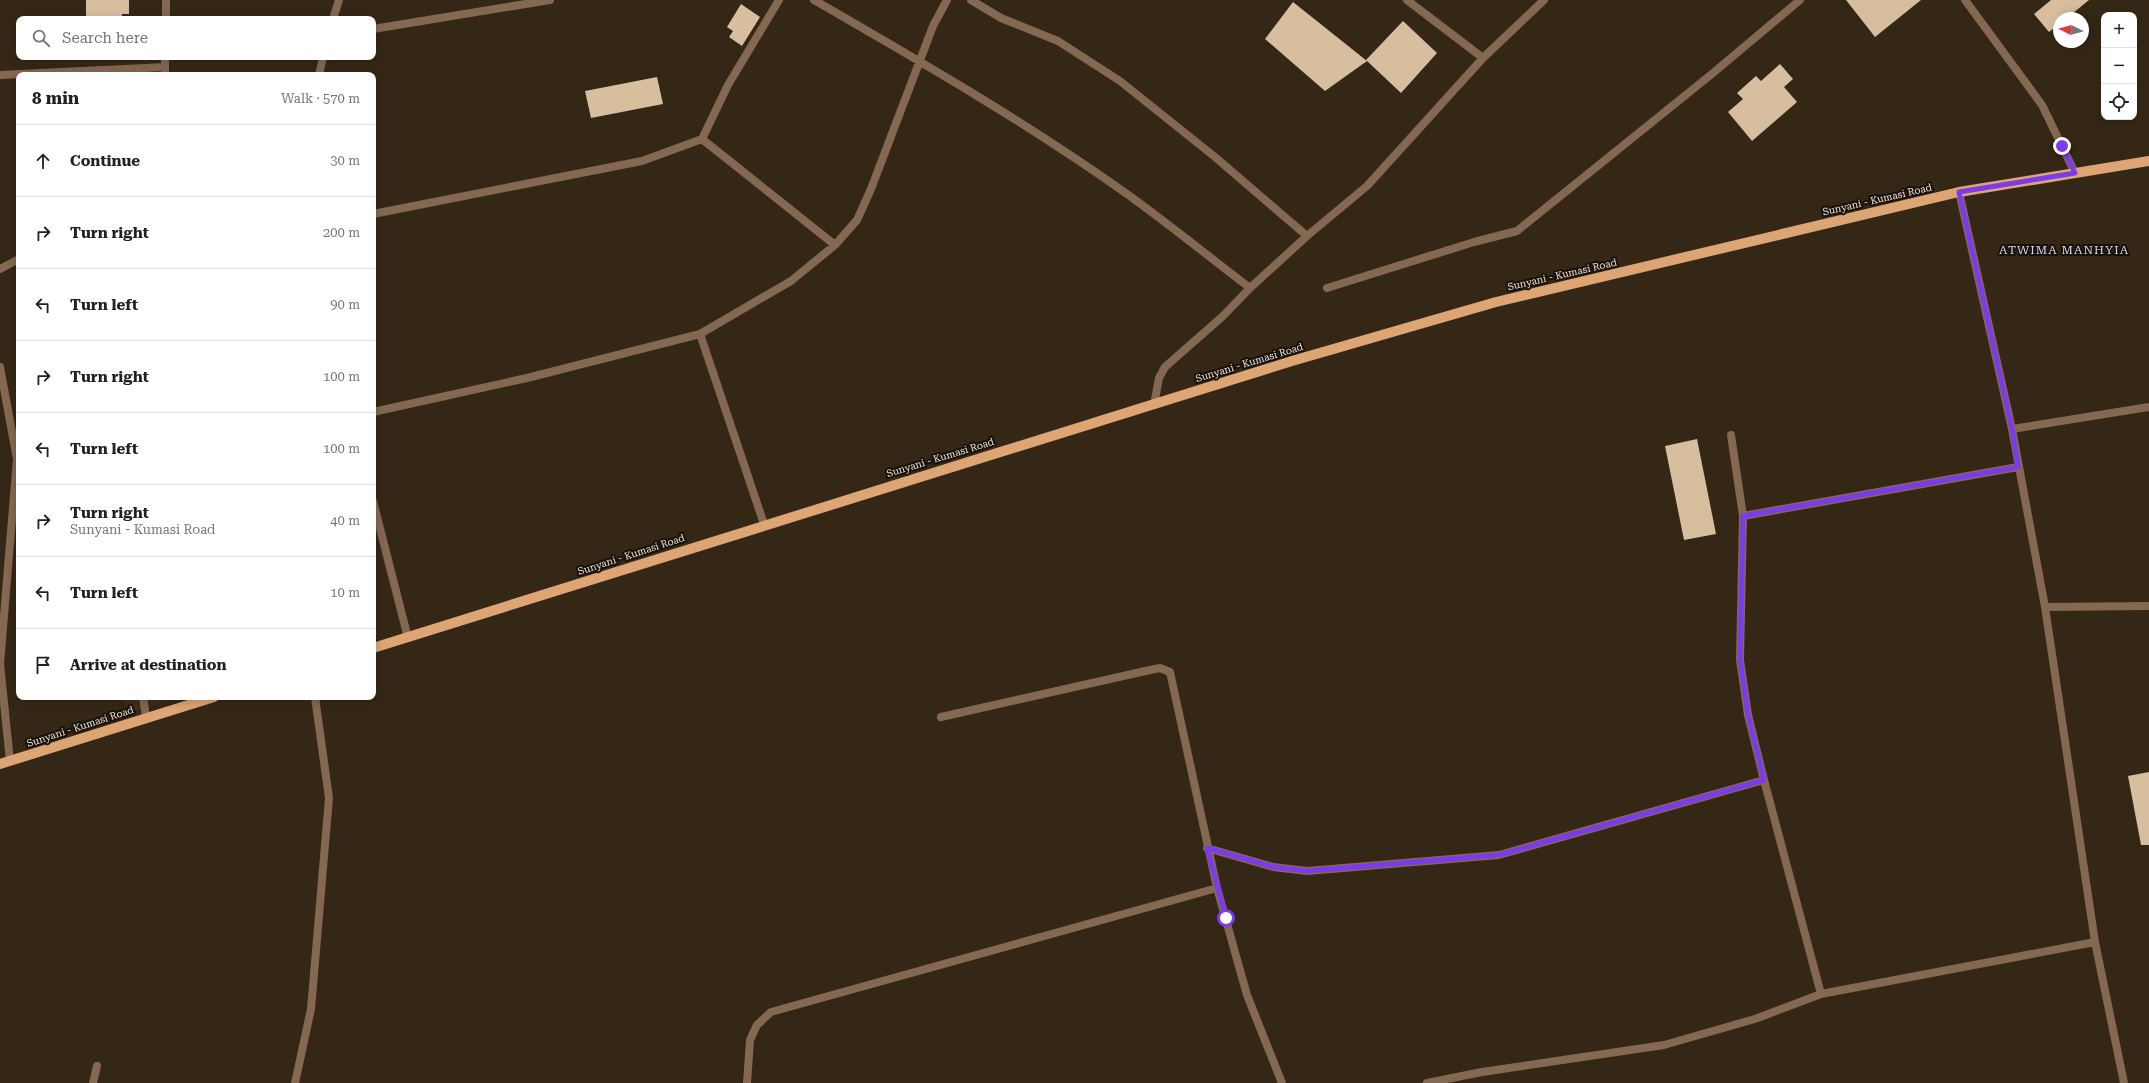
<!DOCTYPE html>
<html lang="en">
<head>
<meta charset="utf-8">
<style>
	:root { --surface:#fff; --page:#f6f6f6; --text:#202124; --muted:#757577; --line:#e0e0e0 }
	body { margin:0; font-family:"Roboto Serif",serif; background:var(--page); color:var(--text) }
	.controls { position:absolute; right:12px; top:12px; display:grid; overflow:hidden; border-radius:8px; box-shadow:0 2px 10px #0003 }
	.controls button { width:36px; height:36px; display:grid; place-items:center; padding:0; border:0; border-bottom:1px solid var(--line); background:var(--surface); color:var(--text); font:20px sans-serif }
	.compass { position:absolute; left:2053px; top:12px; width:36px; height:36px; border-radius:50%; background:var(--surface); box-shadow:0 2px 10px #0003; rotate:275deg }
	.stop { position:absolute; width:12px; height:12px; margin:-9px; border:3px solid #7c3aed; border-radius:50%; background:#fff }
	.stop.end { background:#7c3aed; border-color:#fff; box-shadow:0 1px 4px #0008 }
	.list { margin:0; padding:0; list-style:none }
	h2 { display:flex; justify-content:space-between; align-items:center; height:52px; margin:0; padding:0 16px; font-size:17px }
	h2 small { font-size:13px; font-weight:400; color:var(--muted) }
	.list li { display:grid; grid-template-columns:26px 1fr auto; gap:12px; align-items:center; box-sizing:border-box; height:72px; padding:0 16px; border-top:1px solid var(--line) }
	.list b { display:block; font-size:15px; white-space:nowrap }
	.list p { margin:0; font-size:13px; white-space:nowrap; color:var(--muted) }
	.list em { font-size:13px; font-style:normal; color:var(--muted) }
	.icon { flex:none; width:22px; height:22px; fill:none; stroke:currentColor; stroke-width:2; stroke-linecap:round; stroke-linejoin:round }
	.map { position:relative; flex:none; width:2149px; height:1083px; overflow:hidden }
	.search { position:absolute; background:var(--surface); box-shadow:0 2px 10px #0003; left:16px; top:16px; width:360px; height:44px; display:flex; align-items:center; gap:10px; box-sizing:border-box; padding:0 14px; border-radius:8px; color:var(--muted); font-size:15px }
	.panel { position:absolute; background:var(--surface); box-shadow:0 2px 10px #0003; left:16px; top:72px; width:360px; height:628px; border-radius:8px }
	.map>svg:first-child { display:block }
</style>
</head>
<body>
<div class="map">
<svg width="2149" height="1083" viewBox="0 0 2149 1083">
	<rect width="100%" height="100%" fill="#352715"/>
	<path fill="#412e16" d="M124,697H180L126,714Z"/>
	<path fill="#d7be9f" d="M86,0H129V14H122V19H86Z
		M1846,0H1921L1875,37Z
		M2051,0H2089L2067,18H2059V24L2049,32L2034,14Z
		M1293,2L1367,61L1325,91L1265,39Z
		M741,4L760,17L742,46L729,37L733,31L727,27Z
		M1403,21L1437,53L1401,93L1366,60Z
		M1780,64L1793,79L1784,87L1797,102L1752,141L1728,112L1743,99L1737,93L1756,76L1761,81Z
		M657,77L663,104L591,118L585,91Z
		M1697,439L1716,534L1684,540L1665,446Z
		M2149,772V845H2141L2128,776Z"/>
	<g fill="none" stroke-linecap="round" stroke-linejoin="round">
		<path stroke="#846851" stroke-width="8" d="M143,697L146,717"/>
		<path stroke="#846851" stroke-width="8" d="M814,0C920,61 1027,123 1127,194C1169,224 1209,257 1250,288
			M971,0L1001,18L1058,41L1120,81L1215,157L1307,236
			M1407,0L1483,58
			M1965,0L2042,105L2075,173
			M166,19V0
			M333,19L339,0
			M373,29L550,0
			M165,57V75
			M0,75L165,67
			M319,75L323,57
			M702,139L835,245
			M1959,192L2012,429L2045,607L2095,942L2124,1083
			M373,214L642,161L702,139L728,85L779,0
			M0,269L19,259
			M1327,288L1474,242L1517,231L1713,73L1800,0
			M700,334L764,524
			M0,367L17,459L0,664
			M1154,405L1159,378L1165,367L1223,316L1250,288L1307,236L1367,186L1483,58L1544,0
			M373,412L527,378L700,334L791,281L835,245L857,220L871,189L933,26L947,0
			M2012,429L2149,407
			M1731,435L1743,516L1740,660L1748,715L1764,780L1821,994
			M373,501L408,638
			M1743,516L2018,467
			M2045,607L2149,606
			M0,664L10,761
			M941,717L1150,670L1160,668L1170,672L1217,888L1247,995L1282,1083
			M1207,848L1273,867L1307,871L1499,855L1764,780
			M93,1083L97,1066
			M295,1083L311,1009L329,798L315,697
			M747,1083L750,1040L757,1025L771,1012L1217,888
			M1427,1083L1482,1072L1664,1045L1755,1019L1821,994L2095,942"/>
		<path stroke="#dea574" stroke-width="10" d="M373,648L1292,361L1496,302L1959,192L2149,161
			M0,764L214,697"/>
	</g>
	<g fill="none" stroke-linecap="round" stroke-linejoin="round">
		<path stroke="#7c3aed" stroke-width="5" d="M1226,918L1207,848L1273,867L1307,871L1499,855L1764,780L1748,715L1740,660L1743,516L2018,467L2012,429L1959,192L2075,173L2062,146"/>
	</g>
	<g text-anchor="middle" stroke-width="4" stroke-linejoin="round" paint-order="stroke">
		<g font-size="10" fill="#eee4d9" stroke="#181109">
			<text transform="translate(1877 199) rotate(-13)" y="4">Sunyani - Kumasi Road</text>
			<text transform="translate(1562 274) rotate(-13)" y="4">Sunyani - Kumasi Road</text>
			<text transform="translate(1249 362) rotate(-17)" y="4">Sunyani - Kumasi Road</text>
			<text transform="translate(940 457) rotate(-17)" y="4">Sunyani - Kumasi Road</text>
			<text transform="translate(631 554) rotate(-18)" y="4">Sunyani - Kumasi Road</text>
			<text transform="translate(80 726) rotate(-18)" y="4">Sunyani - Kumasi Road</text>
		</g>
		<g font-size="12" letter-spacing="1" fill="#d7d8f5" stroke="#181109">
			<text x="2064" y="254">ATWIMA MANHYIA</text>
		</g>
	</g>
</svg>
<div class="controls">
<button>+</button>
<button>−</button>
<button><svg class="icon" aria-label="locate" viewBox="0 0 24 24"><circle cx="12" cy="12" r="6"/><path d="M12 2v4M12 18v4M2 12h4M18 12h4"/></svg></button>
</div>
<svg class="compass" viewBox="-18 -18 36 36"><path d="M0-13l5 13h-10z" fill="#e53935"/><path d="M0 13l5-13h-10z" fill="#757577"/></svg>
<div class="stop" style="left:1226px;top:918px"></div>
<div class="stop end" style="left:2062px;top:146px"></div>
<div class="search"><svg class="icon" aria-label="search" viewBox="0 0 24 24"><circle cx="10" cy="10" r="6"/><path d="M15 15l6 6"/></svg>Search here</div>
<section class="panel">
<h2>8 min<small>Walk · 570 m</small></h2>
<ul class="list">
<li><svg class="icon" aria-label="ahead" viewBox="0 0 24 24"><path d="M12 20V5M6 11l6-6 6 6"/></svg><div><b>Continue</b></div><em>30 m</em></li>
<li><svg class="icon" aria-label="right" viewBox="0 0 24 24"><path d="M7 20v-9h11M14 6l5 5-5 5"/></svg><div><b>Turn right</b></div><em>200 m</em></li>
<li><svg class="icon" aria-label="left" viewBox="0 0 24 24"><path d="M17 20v-9H6M10 6l-5 5 5 5"/></svg><div><b>Turn left</b></div><em>90 m</em></li>
<li><svg class="icon" aria-label="right" viewBox="0 0 24 24"><path d="M7 20v-9h11M14 6l5 5-5 5"/></svg><div><b>Turn right</b></div><em>100 m</em></li>
<li><svg class="icon" aria-label="left" viewBox="0 0 24 24"><path d="M17 20v-9H6M10 6l-5 5 5 5"/></svg><div><b>Turn left</b></div><em>100 m</em></li>
<li><svg class="icon" aria-label="right" viewBox="0 0 24 24"><path d="M7 20v-9h11M14 6l5 5-5 5"/></svg><div><b>Turn right</b><p>Sunyani - Kumasi Road</p></div><em>40 m</em></li>
<li><svg class="icon" aria-label="left" viewBox="0 0 24 24"><path d="M17 20v-9H6M10 6l-5 5 5 5"/></svg><div><b>Turn left</b></div><em>10 m</em></li>
<li><svg class="icon" aria-label="arrive" viewBox="0 0 24 24"><path d="M6 21V4h12l-3 4 3 4H6"/></svg><div><b>Arrive at destination</b></div></li>
</ul>
</section>
</div>
</body>
</html>
